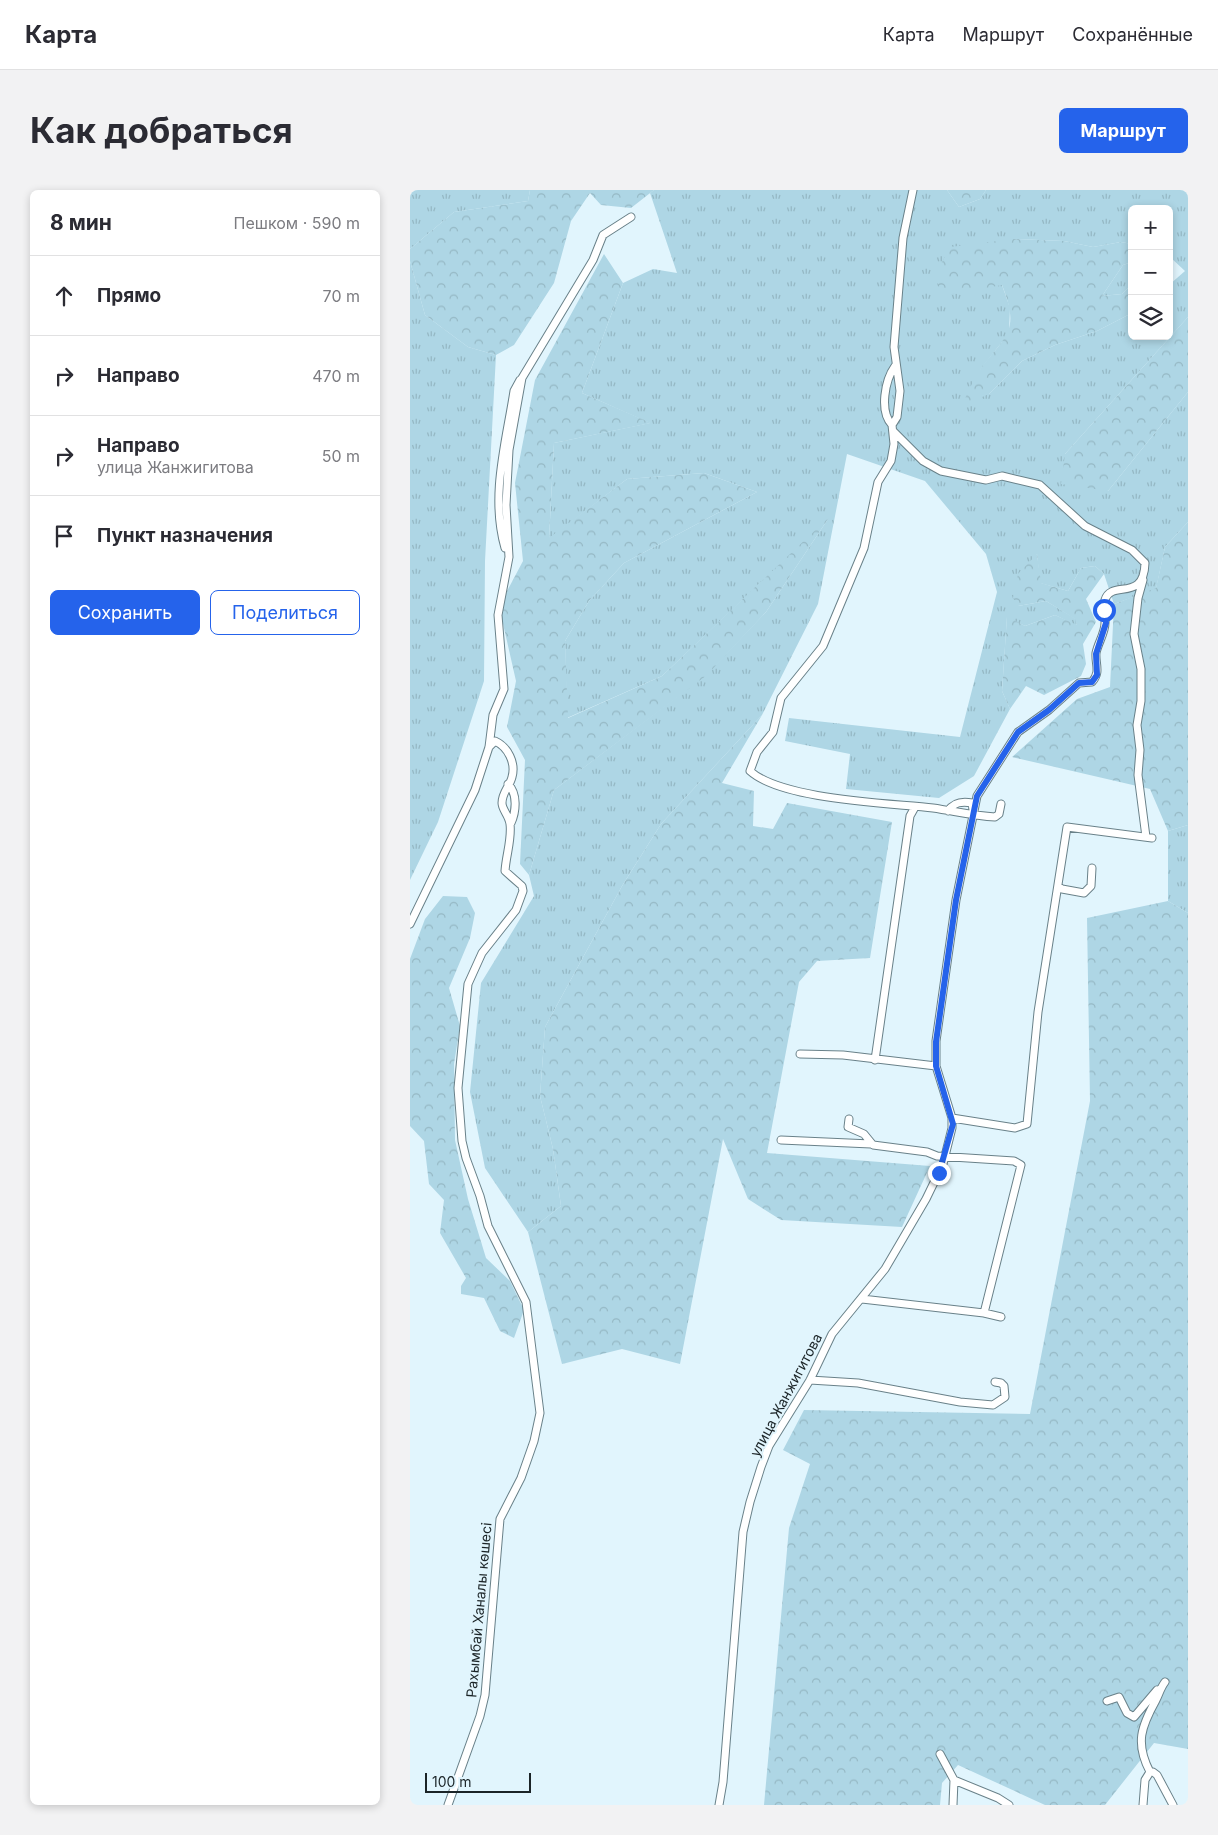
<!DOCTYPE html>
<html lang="ru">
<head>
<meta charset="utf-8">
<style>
	:root { --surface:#fff; --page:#f2f2f3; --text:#2b2b33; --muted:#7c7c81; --line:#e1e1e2; --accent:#2563eb }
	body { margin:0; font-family:Inter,sans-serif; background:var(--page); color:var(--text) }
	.controls { position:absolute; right:15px; top:15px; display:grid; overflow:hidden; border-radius:8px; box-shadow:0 2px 8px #0003 }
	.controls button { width:45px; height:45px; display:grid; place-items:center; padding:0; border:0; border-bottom:1px solid var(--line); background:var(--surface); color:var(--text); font:25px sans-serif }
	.scale { position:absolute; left:15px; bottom:12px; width:106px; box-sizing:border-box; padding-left:5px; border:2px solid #1b2427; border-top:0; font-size:14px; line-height:18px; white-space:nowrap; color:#1b2427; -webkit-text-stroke:4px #e1f5fd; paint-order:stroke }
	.stop { position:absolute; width:15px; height:15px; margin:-11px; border:4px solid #2563eb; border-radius:50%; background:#fff }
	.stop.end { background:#2563eb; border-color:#fff; box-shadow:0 1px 5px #0008 }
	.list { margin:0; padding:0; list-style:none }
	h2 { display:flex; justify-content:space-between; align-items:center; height:65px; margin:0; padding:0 20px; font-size:21px }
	h2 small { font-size:16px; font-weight:400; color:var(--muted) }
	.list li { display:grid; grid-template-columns:32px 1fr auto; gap:15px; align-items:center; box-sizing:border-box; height:80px; padding:0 20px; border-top:1px solid var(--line) }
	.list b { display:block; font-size:19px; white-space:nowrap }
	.list p { margin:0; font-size:16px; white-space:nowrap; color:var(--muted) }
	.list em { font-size:16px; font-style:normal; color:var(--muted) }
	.actions { display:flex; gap:10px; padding:15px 20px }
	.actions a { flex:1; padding:11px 0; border:1px solid var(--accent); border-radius:8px; text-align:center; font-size:18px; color:var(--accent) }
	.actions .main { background:var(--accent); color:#fff }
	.icon { flex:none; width:28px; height:28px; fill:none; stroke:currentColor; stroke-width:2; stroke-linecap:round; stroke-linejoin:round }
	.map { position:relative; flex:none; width:778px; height:1615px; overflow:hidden; border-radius:8px }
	header { display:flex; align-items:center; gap:30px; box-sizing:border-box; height:70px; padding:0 25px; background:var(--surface); border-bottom:1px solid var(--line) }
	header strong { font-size:24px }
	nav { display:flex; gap:28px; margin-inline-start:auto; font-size:18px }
	.intro { display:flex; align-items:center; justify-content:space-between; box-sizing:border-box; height:120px; padding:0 30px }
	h1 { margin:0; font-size:35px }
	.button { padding:12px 22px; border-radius:8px; background:var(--accent); color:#fff; font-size:18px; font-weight:700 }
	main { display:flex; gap:30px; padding:0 30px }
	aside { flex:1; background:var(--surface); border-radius:8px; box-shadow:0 2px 8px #0003 }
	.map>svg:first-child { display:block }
</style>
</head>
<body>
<header>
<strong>Карта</strong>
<nav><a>Карта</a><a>Маршрут</a><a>Сохранённые</a></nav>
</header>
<div class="intro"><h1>Как добраться</h1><a class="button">Маршрут</a></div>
<main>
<aside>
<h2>8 мин<small>Пешком · 590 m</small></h2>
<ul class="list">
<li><svg class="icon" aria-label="ahead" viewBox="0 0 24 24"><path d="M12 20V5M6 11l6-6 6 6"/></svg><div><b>Прямо</b></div><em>70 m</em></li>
<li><svg class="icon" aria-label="right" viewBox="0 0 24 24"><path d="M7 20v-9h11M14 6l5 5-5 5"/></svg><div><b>Направо</b></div><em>470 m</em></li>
<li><svg class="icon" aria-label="right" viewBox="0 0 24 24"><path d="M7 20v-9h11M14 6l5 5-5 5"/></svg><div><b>Направо</b><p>улица Жанжигитова</p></div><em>50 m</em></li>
<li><svg class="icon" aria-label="arrive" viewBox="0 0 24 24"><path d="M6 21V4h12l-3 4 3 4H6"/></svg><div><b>Пункт назначения</b></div></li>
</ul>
<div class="actions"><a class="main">Сохранить</a><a>Поделиться</a></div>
</aside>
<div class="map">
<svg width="778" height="1615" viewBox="0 0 778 1615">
	<defs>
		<pattern id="grass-tufts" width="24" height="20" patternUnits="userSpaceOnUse" patternTransform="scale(1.25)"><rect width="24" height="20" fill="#aed6e5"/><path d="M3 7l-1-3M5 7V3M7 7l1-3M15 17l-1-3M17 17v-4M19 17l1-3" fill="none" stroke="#95b8c4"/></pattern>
		<pattern id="forest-crowns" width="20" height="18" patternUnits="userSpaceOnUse" patternTransform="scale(1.25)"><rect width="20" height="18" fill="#aed6e5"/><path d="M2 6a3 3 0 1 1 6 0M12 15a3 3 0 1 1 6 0" fill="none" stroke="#95b8c4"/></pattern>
	</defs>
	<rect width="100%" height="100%" fill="#e1f5fd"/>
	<path fill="url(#grass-tufts)" fill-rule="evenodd" d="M0,0H120L118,11L44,22L0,59Z
		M244,0H537L549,17L570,9L576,0H778V127L655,264L698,301L778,202V332L755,357L746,399L704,414L694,384L685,376L671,378L658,401L630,393L627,364L608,416L636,411L666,429L667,436L645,425L615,436L597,427L592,501L600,519L564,586L529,608L436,599L440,564L375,551L379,528L550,547L587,402L576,364L515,291L437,264L408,414L352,525L251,634L212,696L135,837L130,906L143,959L151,1016L118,1042L75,978L60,902L71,793L124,706L119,685L144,600L297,484L356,422L418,329L252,486L157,528L155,451L179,411L214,373L347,302L294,283L217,289L139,349L144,253L240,233L172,203L213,93L243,79L267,83L240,3ZM722,19H759V69L760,67L775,81L759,95V146H722V123L687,141L645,155L612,171L579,204L570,180L599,143L600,118L592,95L603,49L654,51L683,57L711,52L722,54Z
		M0,71L15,125L58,157L86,165L75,371L74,491L28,632L0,690Z
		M722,72V94L712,104L692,106L713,75Z
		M778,635V723L758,711V641Z"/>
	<path fill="url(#forest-crowns)" d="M120,0H244L221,18L191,15L180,3L161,31L144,93L104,155L86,165L58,157L15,125L0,71V59L44,22L118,11Z
		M537,0H576L570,9L549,17Z
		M603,49L654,51L683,57L711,52L722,54V72L713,75L692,106L712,104L722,94V123L687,141L645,155L612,171L579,204L551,216C558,204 563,189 571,178C597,144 610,141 592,95L539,105L523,89L540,57Z
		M194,64L213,93L172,203L241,233L144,253L139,348L217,289L294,283L347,302L214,373L179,411L155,451L158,528L252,486L420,326L356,422L297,485L144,600L119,685L110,674L115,570L97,537L106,491L89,416L113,371L105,293L125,190Z
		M778,127V202L698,301L651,294L655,264Z
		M778,332V635L758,641L740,599L602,567L667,509L700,497L704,414L746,398L755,357Z
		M627,364L631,393L658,401L671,378L685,376L694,384L676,409L686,432L673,454L676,474L671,486L634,505L616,496L600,519L592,501L597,426L615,436L645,425L667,435L665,429L636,411L608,416L603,408L608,384Z
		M352,525L312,593L344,601L343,636L363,639L377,613L482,632L460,768L407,771L389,792L357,963L520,976L492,1037L371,1030L338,1009L313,949L270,1174L212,1159L152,1174L118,1042L151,1016L143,959L130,906L135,837L212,696L251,634Z
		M33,706L57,707L65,723L60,748L39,798L50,836L44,874L45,950L58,1009L76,1068L100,1091L114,1120L104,1148L90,1141L74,1108L51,1104V1096L56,1088L30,1043L34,1010L19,994L14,951L0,936V769L15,729Z
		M758,711L778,723V1559L744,1553L695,1615H635L548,1575L532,1593L530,1615H354L379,1338L400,1274L373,1260L394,1220L620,1224L680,911L677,728Z"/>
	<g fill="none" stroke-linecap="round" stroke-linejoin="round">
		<g stroke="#698189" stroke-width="9">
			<path id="minor" d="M503,0L493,48L484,157L490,201L487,227L482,235L484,254L481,271L468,292L454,358L413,456L371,508L363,542L347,562L340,581C372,610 480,613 523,618C544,621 564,626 585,627L589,624L591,614
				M482,235C469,221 475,190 485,176
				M95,358C80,306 96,253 104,201L110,190
				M733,390L728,408L724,444L731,479V511L727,535L730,560L728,585L736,647
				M98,594C108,604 106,622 101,633
				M538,621C544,612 552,611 562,613L563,620
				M648,696L652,699L674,703L681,696L682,678
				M0,734L65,600L79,557L83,525L94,499L88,425L99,367L96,315L99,260L112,188L183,70L193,45L221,27
				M390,864L433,865L526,876
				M465,870L500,626L505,617
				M542,928L605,938L617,934L628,822L657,637L742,648
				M439,929L438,937L454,944L463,955L517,962L527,966L604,971L611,975L574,1123L452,1109
				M371,950L461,954
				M574,1123L591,1127
				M400,1190L448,1193L550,1212L583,1215L595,1207L594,1196L591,1193L585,1192
				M697,1511L709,1507L717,1523L724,1527L747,1500
				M530,1564L544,1590
				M740,1582C725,1553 731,1537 746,1510C749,1504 751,1497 755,1492
				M38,1615L70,1526L75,1505L90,1329L111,1288L124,1251L130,1223L116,1112L78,1036L70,1006L56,968L52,951L48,898L58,794L72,763L106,720L113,701L112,696L95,681C96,665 102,649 100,634C99,625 92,620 92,613C92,602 100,596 102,587C106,573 98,557 85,551L79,557
				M309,1615L313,1592L333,1342L340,1312L351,1277L359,1256L400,1190L422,1144L475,1079L516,1009L533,974L542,938V928L526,876V851L546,710L567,606L608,542L639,520L669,493L682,492C691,482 685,474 686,463C688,453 695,443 695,433C696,426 693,418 695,410C701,389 734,413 735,373L722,360L675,336L630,295L592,286L576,290L531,281L513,271L483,241
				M543,1615L544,1590L588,1608L599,1615
				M733,1615L735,1590L740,1582H743L747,1585L763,1615"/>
		</g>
		<use href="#minor" stroke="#fff" stroke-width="7"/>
	</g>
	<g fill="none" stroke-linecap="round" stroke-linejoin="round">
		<path stroke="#2563eb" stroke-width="6" d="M529,983L543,934L526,876V852L546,710L567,606L608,542L639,520L669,493L682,492L687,485L686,464L696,433L694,420"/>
	</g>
	<g text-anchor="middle" stroke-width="4" stroke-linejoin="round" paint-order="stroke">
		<g font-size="14" fill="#1b2427" stroke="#e1f5fd">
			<text transform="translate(376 1205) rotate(-62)" y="5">улица Жанжигитова</text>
			<text transform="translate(69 1420) rotate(-85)" y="5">Рахымбай Ханалы көшесі</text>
		</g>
	</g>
</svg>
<div class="controls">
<button>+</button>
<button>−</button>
<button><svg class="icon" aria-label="layers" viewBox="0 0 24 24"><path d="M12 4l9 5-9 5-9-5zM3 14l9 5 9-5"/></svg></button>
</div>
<div class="scale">100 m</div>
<div class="stop" style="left:694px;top:420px"></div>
<div class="stop end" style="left:529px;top:983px"></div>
</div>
</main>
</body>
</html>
